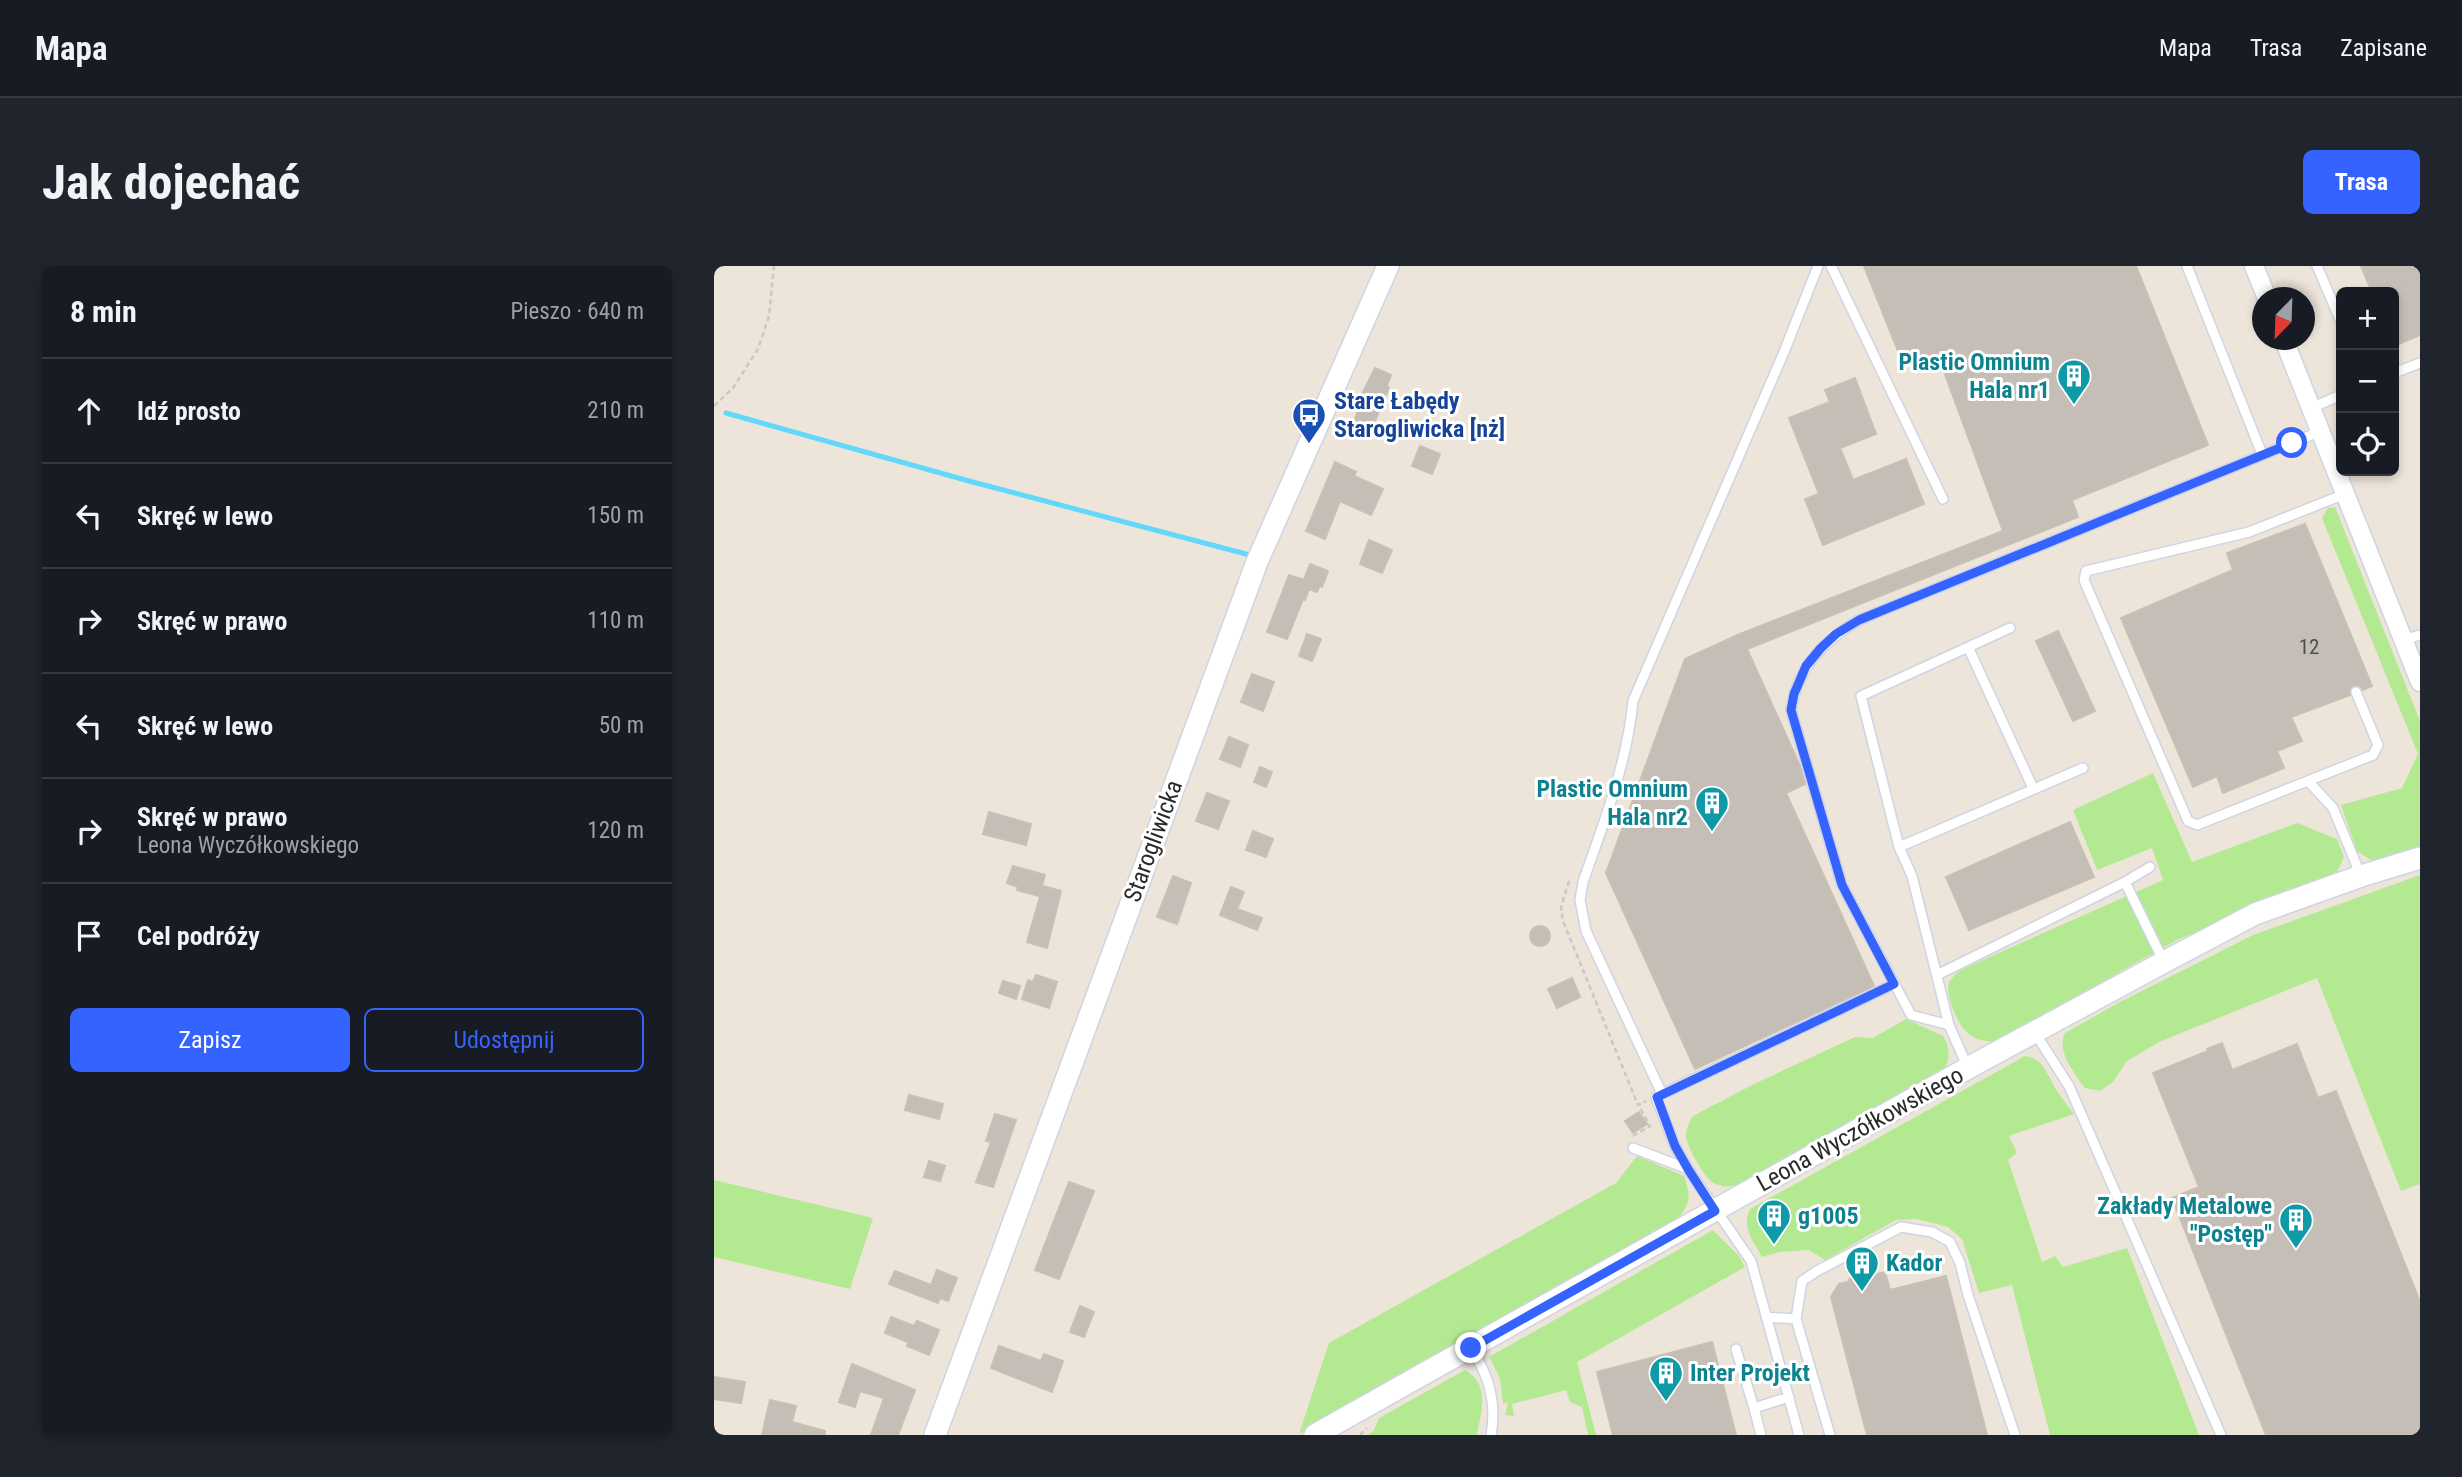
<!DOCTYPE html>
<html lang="pl">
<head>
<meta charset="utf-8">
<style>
	:root { --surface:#171b24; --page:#20242c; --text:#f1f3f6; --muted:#9ea1a6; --line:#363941; --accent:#3563ff }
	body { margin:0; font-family:"Roboto Condensed",sans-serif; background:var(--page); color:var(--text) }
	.controls { position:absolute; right:21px; top:21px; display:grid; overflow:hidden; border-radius:10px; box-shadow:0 4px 10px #0003 }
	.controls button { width:63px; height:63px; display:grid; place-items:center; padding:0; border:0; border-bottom:2px solid var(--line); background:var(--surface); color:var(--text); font:35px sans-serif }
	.compass { position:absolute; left:1538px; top:21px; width:63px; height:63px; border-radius:50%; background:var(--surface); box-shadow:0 4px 10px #0003; rotate:203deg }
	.stop { position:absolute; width:21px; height:21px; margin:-16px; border:5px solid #3563ff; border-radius:50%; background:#fff }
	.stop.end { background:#3563ff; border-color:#fff; box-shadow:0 2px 7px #0008 }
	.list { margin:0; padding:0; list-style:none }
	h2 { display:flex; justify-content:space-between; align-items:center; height:91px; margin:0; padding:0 28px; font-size:30px }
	h2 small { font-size:23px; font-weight:400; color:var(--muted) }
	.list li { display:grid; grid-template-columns:46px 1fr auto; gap:21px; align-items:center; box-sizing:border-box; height:105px; padding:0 28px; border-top:2px solid var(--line) }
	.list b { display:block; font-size:26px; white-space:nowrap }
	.list p { margin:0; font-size:23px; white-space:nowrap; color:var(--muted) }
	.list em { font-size:23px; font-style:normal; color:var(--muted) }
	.actions { display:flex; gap:14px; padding:21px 28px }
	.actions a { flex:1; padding:16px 0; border:2px solid var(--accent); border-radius:10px; text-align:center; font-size:24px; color:var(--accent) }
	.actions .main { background:var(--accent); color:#fff }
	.icon { flex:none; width:38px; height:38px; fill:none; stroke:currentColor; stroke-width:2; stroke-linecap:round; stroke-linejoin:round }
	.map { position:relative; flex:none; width:1706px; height:1169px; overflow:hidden; border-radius:10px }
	header { display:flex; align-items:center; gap:42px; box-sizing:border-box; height:98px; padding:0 35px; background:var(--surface); border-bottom:2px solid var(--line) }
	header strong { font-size:33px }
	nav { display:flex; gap:38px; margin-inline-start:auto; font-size:24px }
	.intro { display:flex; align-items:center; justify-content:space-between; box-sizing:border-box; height:168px; padding:0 42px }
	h1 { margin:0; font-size:49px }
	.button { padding:18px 32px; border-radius:10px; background:var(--accent); color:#fff; font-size:24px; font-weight:700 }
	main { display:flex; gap:42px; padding:0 42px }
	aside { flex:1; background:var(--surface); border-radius:10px; box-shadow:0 4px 10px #0003 }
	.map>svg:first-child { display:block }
</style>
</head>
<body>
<header>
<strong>Mapa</strong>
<nav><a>Mapa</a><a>Trasa</a><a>Zapisane</a></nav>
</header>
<div class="intro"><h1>Jak dojechać</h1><a class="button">Trasa</a></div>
<main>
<aside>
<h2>8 min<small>Pieszo · 640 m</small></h2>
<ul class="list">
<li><svg class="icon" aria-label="ahead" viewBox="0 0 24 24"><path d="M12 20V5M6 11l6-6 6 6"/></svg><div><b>Idź prosto</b></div><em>210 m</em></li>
<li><svg class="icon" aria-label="left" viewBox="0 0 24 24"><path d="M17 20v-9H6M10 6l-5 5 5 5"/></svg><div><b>Skręć w lewo</b></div><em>150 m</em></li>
<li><svg class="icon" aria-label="right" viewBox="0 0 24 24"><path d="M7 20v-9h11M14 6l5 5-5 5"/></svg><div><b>Skręć w prawo</b></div><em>110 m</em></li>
<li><svg class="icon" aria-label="left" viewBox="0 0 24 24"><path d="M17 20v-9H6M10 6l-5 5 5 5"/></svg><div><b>Skręć w lewo</b></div><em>50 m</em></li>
<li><svg class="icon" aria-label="right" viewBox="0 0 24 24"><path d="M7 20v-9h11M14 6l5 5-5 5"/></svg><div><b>Skręć w prawo</b><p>Leona Wyczółkowskiego</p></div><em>120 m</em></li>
<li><svg class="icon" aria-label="arrive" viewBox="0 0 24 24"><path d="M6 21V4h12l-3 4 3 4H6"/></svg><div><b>Cel podróży</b></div></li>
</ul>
<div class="actions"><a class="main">Zapisz</a><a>Udostępnij</a></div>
</aside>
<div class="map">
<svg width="1706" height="1169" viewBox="0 0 1706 1169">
	<rect width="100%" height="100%" fill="#ede4da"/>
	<path fill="#b3ea91" d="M1621,241L1706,455V582L1658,595L1643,585L1627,539L1688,522L1704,488L1608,252L1614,242Z
		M1439,507L1478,596L1583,557L1623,573L1630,591L1623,606L1463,674L1280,776C1271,775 1261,774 1254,767C1244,760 1234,734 1234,722C1234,714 1241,709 1246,704L1449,614L1438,582L1383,604L1359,544Z
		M1706,609V918L1687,925L1603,712L1445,776L1413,795L1399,816L1386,825L1371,822C1360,807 1342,785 1351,767L1406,736L1539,669Z
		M1192,753L1229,770C1236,781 1237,794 1229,805L1033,916C1022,920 1011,923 1000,917C991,913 973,881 972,871C972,863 975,856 979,850L1040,818L1141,771L1159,772Z
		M1311,790C1330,792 1334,811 1343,825C1348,833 1354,840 1360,848L1295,870L1303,887L1294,894L1328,996L1341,990L1349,1001L1413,982L1485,1169H1336L1298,1019L1265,1027L1248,973L1234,961L1203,953L1182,954L1111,994L1095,984L1066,986L1048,991C1039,974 1027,962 1036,943Z
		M923,890L970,910C977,931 977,937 962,955L585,1168L615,1077L902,917Z
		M0,914L159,952L136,1023L0,991Z
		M999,964L1025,990L1031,1001L863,1096L882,1169H874L868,1141L856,1136L852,1124L798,1138L800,1150L791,1149L794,1136L789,1138L786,1112L775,1091Z
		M751,1104C777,1119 767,1145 763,1169H654L660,1164L665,1152Z"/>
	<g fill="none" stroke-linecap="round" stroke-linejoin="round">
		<path stroke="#62d8fa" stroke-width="5" d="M12,147L255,215L532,288"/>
	</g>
	<path fill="#c5beb7" stroke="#c9c0b3" stroke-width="2" d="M1150,0H1422L1494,179L1358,234L1364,251L1033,383L1086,500L1091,518L1072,527L1160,720L981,803L892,607L971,393L1026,368L1289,265L1223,87L1190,100Z
		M1647,0H1706V69L1680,80V26H1658Z
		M661,102L677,109L673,120L675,122L658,162L653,160L650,168L637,163L650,129L648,128Z
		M1141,112L1162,168L1126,182L1139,214L1192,193L1210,238L1109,279L1091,233L1105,228L1075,152L1116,136L1111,124Z
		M706,180L726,188L718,208L698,200Z
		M621,196L642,206L640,210L669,223L657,249L626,235L611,273L592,265Z
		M1591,258L1658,420L1649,424L1646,420L1640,419L1636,422V429L1577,451L1588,475L1563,485L1570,502L1509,527L1503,510L1479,521L1407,352L1519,304L1513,287Z
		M655,274L678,284L668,307L646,298Z
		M596,298L614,305L608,321L606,319L603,326L595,323L591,334L589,333L573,373L553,366L575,309L590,314Z
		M1344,365L1381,445L1359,455L1322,375Z
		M593,368L607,373L598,395L585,390Z
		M538,408L560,416L549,445L527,436Z
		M515,471L534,479L526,501L506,493Z
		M546,501L558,506L552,521L540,516Z
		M493,527L515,535L504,563L482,555Z
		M275,546L317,558L312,579L269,568Z
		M1356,556L1380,611L1255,664L1232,611Z
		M539,565L559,573L552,591L532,584Z
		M299,600L331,609L325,630L303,624L304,621L293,617Z
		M459,610L477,617L463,658L443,651Z
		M329,620L347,625L333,682L313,676Z
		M517,621L530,626L523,643L548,652L543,664L506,649Z
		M816 670a10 10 0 1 1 20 0a10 10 0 1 1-20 0Z
		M322,709L343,716L335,742L308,733L314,714L319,716Z
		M858,712L866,731L843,742L834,723Z
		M289,715L306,720L302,733L285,727Z
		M1508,777L1518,804L1583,778L1604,832L1622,825L1706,1036V1169H1552L1458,932L1485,921L1439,807L1494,785L1493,783Z
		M195,829L229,838L225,853L191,844Z
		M925,846L933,858L919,867L911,855Z
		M281,848L302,854L279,921L262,916L277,876L272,875Z
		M215,895L231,900L226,915L210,911Z
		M355,916L380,925L345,1013L321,1004Z
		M223,1004L243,1012L234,1035L226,1032L224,1037L175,1018L181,1005L217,1019Z
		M1171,1006L1176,1024L1232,1010L1273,1169H1153L1117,1031L1125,1018L1134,1016L1136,1012L1145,1013Z
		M366,1040L380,1046L370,1071L356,1066Z
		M177,1051L200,1060L203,1055L225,1064L215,1089L193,1080L194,1076L171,1067Z
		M998,1076L1022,1169H899L883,1106Z
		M285,1080L327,1095L330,1088L349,1095L338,1126L277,1102Z
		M138,1098L201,1124L184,1169H157L170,1132L146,1125L141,1141L125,1136Z
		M0,1111L31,1116L27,1137L0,1133Z
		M56,1134L82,1140L78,1156L111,1165V1169H48Z"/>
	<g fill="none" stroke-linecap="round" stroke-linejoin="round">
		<g stroke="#cfd4e4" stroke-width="12">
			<path id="service" d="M1117,0L1229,233
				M1473,0L1548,188
				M1603,0L1627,56
				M1680,107L1706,97
				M1597,142L1627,129
				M1631,228L1535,266L1372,305L1370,314L1474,555L1483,559L1659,489L1664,479L1642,426
				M1689,374L1706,369
				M1254,381L1319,522
				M1594,515L1619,542L1647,610
				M1185,581L1369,502
				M1411,616L1450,696
				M1223,709L1411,616L1436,601
				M1235,759L1197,749L1128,619L1077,444C1084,401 1109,375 1145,354L1607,165
				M1321,767L1355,820L1507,1169
				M1254,802L1235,759L1198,610L1185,581L1147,430L1296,362
				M948,828L1180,718
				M919,882L974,903
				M1052,1051L1082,1053
				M757,1082C775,1110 783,1136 777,1169
				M1022,1083L1040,1142L1075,1131
				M1040,1142L1047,1169
				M1085,1169L1037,995L974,903L961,880L942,831L948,828L872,665L866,634L869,616C890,556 913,498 919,435L1070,86L1104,0
				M1116,1169L1082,1053L1088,1015L1103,1005L1187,961L1218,966L1236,976L1246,997L1254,1029L1301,1169"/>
		</g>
		<g stroke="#cfd4e4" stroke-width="21">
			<path id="minor" d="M1540,0L1553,32
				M1570,74L1706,416"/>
		</g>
		<g stroke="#cfd4e4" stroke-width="24">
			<path id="tertiary" d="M221,1169L543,296L674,0
				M601,1169L1254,802L1450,696L1541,648L1647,610L1706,592"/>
		</g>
		<path stroke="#c8c8c8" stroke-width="2.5" stroke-dasharray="5 3.5" stroke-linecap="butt" d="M0,140L19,122L44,83L55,50L60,0
			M855,615L847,641L849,655L924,839L932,835
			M919,870L936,860L925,840
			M646,1169L653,1162"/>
		<use href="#service" stroke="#fff" stroke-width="9"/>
		<use href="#minor" stroke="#fff" stroke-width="18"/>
		<use href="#tertiary" stroke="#fff" stroke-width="21"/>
	</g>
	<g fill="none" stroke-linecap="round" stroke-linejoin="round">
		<path stroke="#3563ff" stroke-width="9" d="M757,1082L1001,945L974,903L961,880L943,831L1180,718L1128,619L1077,444L1080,428L1092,400L1107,382L1122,368L1145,354L1578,177"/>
	</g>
	<defs>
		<g id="building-pin" transform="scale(1.75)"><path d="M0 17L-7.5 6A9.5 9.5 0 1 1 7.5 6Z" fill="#0f9aa8" stroke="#fff"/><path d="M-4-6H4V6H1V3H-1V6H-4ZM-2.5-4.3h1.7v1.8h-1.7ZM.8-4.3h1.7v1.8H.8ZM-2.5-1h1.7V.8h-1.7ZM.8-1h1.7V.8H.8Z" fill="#fff"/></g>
		<g id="bus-pin" transform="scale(1.75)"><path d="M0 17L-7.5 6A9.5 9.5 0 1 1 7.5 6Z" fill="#1a4fb4" stroke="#fff"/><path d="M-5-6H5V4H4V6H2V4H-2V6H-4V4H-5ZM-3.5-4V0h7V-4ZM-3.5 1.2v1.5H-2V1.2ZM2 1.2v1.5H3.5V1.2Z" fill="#fff"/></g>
	</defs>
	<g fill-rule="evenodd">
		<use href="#building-pin" x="1360" y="110"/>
		<use href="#bus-pin" x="595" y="149"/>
		<use href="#building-pin" x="998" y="537"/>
		<use href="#building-pin" x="1060" y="950"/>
		<use href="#building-pin" x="1582" y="954"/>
		<use href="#building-pin" x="1148" y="997"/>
		<use href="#building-pin" x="952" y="1107"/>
	</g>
	<g text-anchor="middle" stroke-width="6" stroke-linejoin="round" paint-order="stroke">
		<g font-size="21" fill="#514f4d">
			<text x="1595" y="388">12</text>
		</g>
		<g font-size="24" font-weight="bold" fill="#0d838f" stroke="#fff" text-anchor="end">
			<text x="1336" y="104">Plastic Omnium<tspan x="1336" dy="28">Hala nr1</tspan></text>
			<text x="974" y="531">Plastic Omnium<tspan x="974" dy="28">Hala nr2</tspan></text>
			<text x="1558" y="948">Zakłady Metalowe<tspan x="1558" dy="28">"Postęp"</tspan></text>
			<text x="1084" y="958" text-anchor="start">g1005</text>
			<text x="1172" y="1005" text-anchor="start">Kador</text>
			<text x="976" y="1115" text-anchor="start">Inter Projekt</text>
		</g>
		<g font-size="24" font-weight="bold" fill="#164399" stroke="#fff" text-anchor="start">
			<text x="620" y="143">Stare Łabędy<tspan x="620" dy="28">Starogliwicka [nż]</tspan></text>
		</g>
		<g font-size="24" fill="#2a2a2a" stroke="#fff">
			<text transform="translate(439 575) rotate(-70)" y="8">Starogliwicka</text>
			<text transform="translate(1146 863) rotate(-29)" y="8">Leona Wyczółkowskiego</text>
		</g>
	</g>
</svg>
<div class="controls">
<button>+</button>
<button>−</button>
<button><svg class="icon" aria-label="locate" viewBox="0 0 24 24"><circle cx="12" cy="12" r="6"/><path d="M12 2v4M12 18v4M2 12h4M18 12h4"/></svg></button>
</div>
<svg class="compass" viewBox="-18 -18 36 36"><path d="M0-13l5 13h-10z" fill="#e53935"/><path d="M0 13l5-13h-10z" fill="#9ea1a6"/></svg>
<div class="stop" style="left:1578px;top:177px"></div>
<div class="stop end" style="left:757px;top:1082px"></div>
</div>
</main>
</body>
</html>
